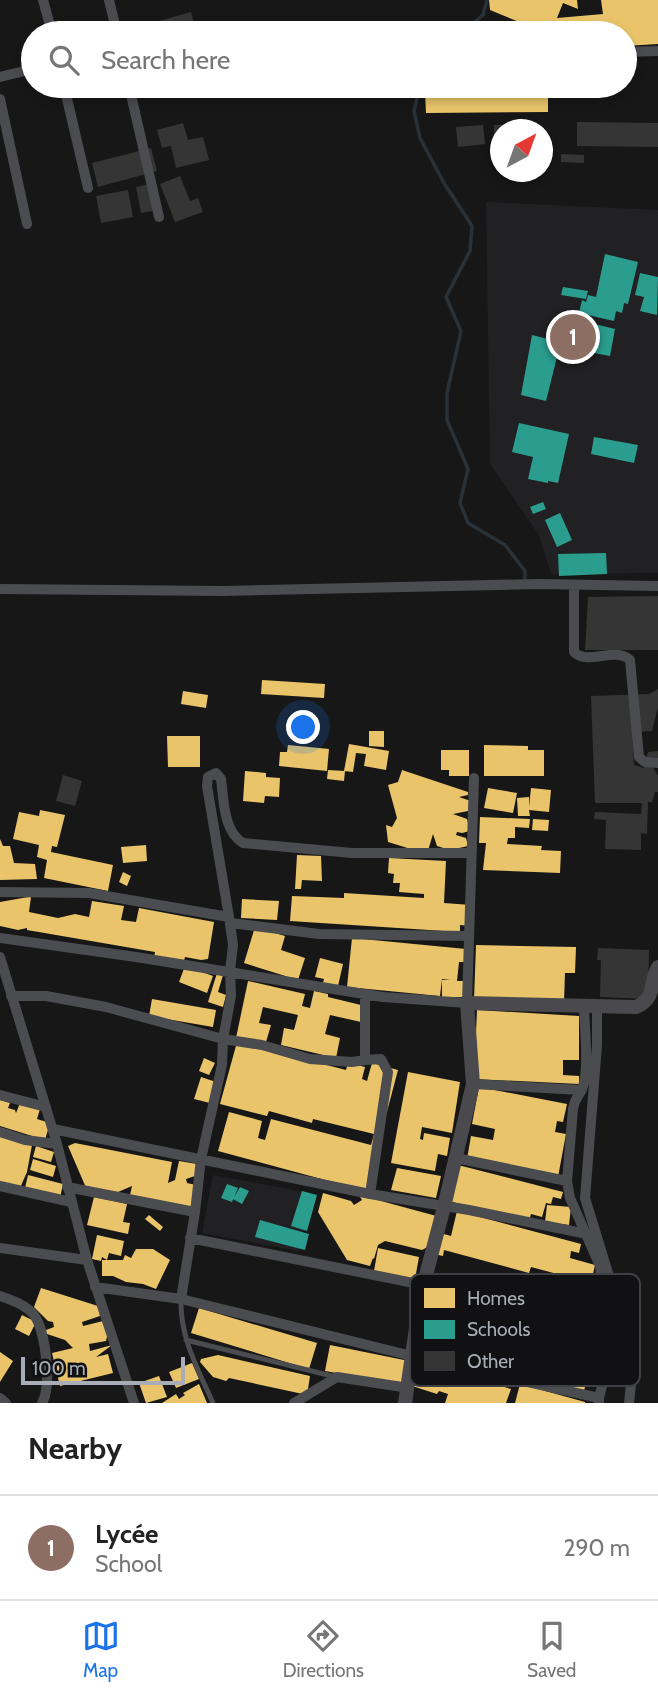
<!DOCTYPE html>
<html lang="en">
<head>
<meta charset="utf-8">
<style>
	:root { --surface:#fff; --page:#f6f6f6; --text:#222; --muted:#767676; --line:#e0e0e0; --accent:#1a73e8 }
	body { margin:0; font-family:Cabin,sans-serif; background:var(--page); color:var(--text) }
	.compass { position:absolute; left:490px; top:119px; width:63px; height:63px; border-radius:50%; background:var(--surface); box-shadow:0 4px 10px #0003; rotate:41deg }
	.scale { position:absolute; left:21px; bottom:18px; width:164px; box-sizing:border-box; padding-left:7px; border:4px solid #a8adb8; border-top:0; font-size:19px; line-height:24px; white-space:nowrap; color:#a8adb8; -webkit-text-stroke:5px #111113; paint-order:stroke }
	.you { position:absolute; left:304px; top:728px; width:24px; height:24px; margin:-18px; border:5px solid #fff; border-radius:50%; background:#1a73e8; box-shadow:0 0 0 10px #1a73e833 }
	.badge { display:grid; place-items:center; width:46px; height:46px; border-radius:50%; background:var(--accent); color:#fff; font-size:23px; font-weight:700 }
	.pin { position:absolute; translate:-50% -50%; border:4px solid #fff; box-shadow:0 2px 7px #0006 }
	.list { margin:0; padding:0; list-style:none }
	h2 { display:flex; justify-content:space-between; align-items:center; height:91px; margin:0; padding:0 28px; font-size:30px }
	h2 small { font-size:23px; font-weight:400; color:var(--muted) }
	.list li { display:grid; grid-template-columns:46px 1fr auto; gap:21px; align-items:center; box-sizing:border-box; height:105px; padding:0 28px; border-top:2px solid var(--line) }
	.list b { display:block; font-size:26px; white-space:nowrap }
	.list p { margin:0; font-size:23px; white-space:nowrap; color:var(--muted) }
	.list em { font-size:23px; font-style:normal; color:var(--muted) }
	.icon { flex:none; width:38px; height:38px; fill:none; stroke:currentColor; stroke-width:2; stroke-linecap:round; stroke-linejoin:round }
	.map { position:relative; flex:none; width:658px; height:1403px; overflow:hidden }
	.search { position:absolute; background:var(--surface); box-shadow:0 4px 10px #0003; left:21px; right:21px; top:21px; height:77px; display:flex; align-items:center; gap:18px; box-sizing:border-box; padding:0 24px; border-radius:38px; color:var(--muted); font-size:26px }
	.sheet { height:196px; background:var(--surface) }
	nav { display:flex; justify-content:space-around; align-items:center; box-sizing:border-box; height:98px; border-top:2px solid var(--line); background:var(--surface); font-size:19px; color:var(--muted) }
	nav a { display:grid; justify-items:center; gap:4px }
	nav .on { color:var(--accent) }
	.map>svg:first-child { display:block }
</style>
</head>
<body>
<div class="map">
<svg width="658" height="1403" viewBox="0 0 658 1403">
	<rect width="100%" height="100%" fill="#171717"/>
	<path fill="#212123" d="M486,202L658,210V573L551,574L539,535L490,464Z
		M213,1175L310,1193L299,1251L202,1233Z"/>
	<path fill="#e9c46a" d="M489,0H577L578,9L563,3L557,18L603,14L601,0H658V44L625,46V33H488V31L524,28V24L490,10Z
		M450,86H474V90H450Z
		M486,86H494L495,92H548V112L426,113L425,92H486Z
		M503,86H556V89L503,90Z
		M262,680L325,684L324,698L261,694Z
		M183,691L208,695L206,708L181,704Z
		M369,731H384V747L369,746Z
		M167,736H200V767H168Z
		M349,744L389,751L386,770L364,766L366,754L356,753L353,772L344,771Z
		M288,745L329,749L327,771L279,766L280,752H287Z
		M484,745L528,746V750H544V776H484Z
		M441,750H469V776H449V770H441Z
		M328,770L345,771L344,781L327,779Z
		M402,770L468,792V795L459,797L471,801L468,811L453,814L467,819L470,831L462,833L457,832L456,835L466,838L468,846L450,850L437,846L433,834L427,854L388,842L386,825L392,827L397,818L388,785L398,782Z
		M245,771L266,773V777L280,778L279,797L265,796L264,803L243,801Z
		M488,788L517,793L513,813L484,808Z
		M531,788L551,790L549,812L529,810L530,816H518L517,798L529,797V807Z
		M40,810L65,815L57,847L52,846L51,852L113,865L108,891L44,878L47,860L37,857L39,845L13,839L19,812L39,816Z
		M480,817L530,819L529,828L515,827V838H508L507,844L542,846L541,850L561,851L560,873L483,870L486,843H479Z
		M533,819L549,820L548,831L532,830Z
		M0,839L3,846H10L14,863L35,864L37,879L0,880Z
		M146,845L147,861L123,863L121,847Z
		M297,855L321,856L322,881L302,880L301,889H295Z
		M389,858L446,861L444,903L471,905L470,926L460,925V932L290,921L292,896L344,898V893L424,898V894L399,892L400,883H393L394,874L388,873Z
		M123,872L131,876L127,886L119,882Z
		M28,897H31L29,912L58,918L75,914L89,917L92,901L124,906L121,920L136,922L139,908L214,922L208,959L201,960L185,957L182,969L153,963L155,952L27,930V928L18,930L0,926V902Z
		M242,899L279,901L277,920L241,918Z
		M255,927L285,936L281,950L305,958L298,980L244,963Z
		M352,938L466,949L465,962H459L457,981H471L470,997H442V980H450L442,979L440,996L347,987Z
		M476,945L576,947L575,973H565L564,1002L474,1000Z
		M320,958L343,964L338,986L323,983L324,979L315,977Z
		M185,966L213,976L207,993L179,982Z
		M217,973L223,975L218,992L226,995L223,1007L208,1002Z
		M248,981L305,994L302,1006L310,1008L314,991L328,994V997L365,1006L361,1022L330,1015L325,1034L340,1038L336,1058L281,1045L284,1028L294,1030L298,1015L263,1007L259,1023L271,1025L266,1042L236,1038Z
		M152,999L216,1010L213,1027L149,1016Z
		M477,1010L579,1016V1060H563V1075L579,1076V1084L474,1079Z
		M237,1042L346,1070L348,1063L365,1067L362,1079L367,1081L372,1063L398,1070L366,1191L218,1151L229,1112L262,1121L258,1138L265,1140L271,1119L371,1145L374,1134L313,1119L312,1123L269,1111L267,1116L220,1104Z
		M204,1058L215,1063L209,1075L199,1071Z
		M408,1072L460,1082L452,1133L422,1127L420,1139L423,1140L424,1133L450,1138L447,1156L438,1154L435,1171L391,1163Z
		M201,1077L216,1082L210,1103L194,1099Z
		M479,1087L567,1104L563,1122L557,1121L555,1132L566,1134L558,1177L467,1159L471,1136L493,1140L495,1129L472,1124Z
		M0,1100L10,1103L8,1108L15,1110L16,1113L20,1103L40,1109L37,1119L50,1123L45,1140L0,1126Z
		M0,1136L32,1145L27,1172L20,1188L0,1183Z
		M75,1143L172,1162L168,1183L175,1180L179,1161L197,1164L195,1176L186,1179L187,1183L196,1185L191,1207L130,1195L132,1186L118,1192L87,1190L68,1146Z
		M36,1146L54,1152L51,1162L33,1157Z
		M33,1159L56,1166L53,1177L30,1170Z
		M458,1165L563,1192L561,1199L553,1197L551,1204L546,1203L542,1217L531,1214L529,1221L449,1201Z
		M397,1168L441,1176L436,1198L391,1190Z
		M28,1175L63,1184L60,1198L25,1188Z
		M323,1193L351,1201L354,1205L362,1200L359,1195L440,1217L433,1244L422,1250L385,1241L378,1245L374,1259L373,1258L370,1266L347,1260L318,1212Z
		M94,1197L127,1204L123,1222L130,1223L128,1234L87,1225Z
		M547,1205L571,1207L569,1225L545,1222Z
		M457,1211L581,1244L579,1253L571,1251L570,1258L595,1265L591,1283L531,1267L529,1273L444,1250L443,1256L434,1254L440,1233L451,1236Z
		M149,1215L163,1227L160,1231L145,1219Z
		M97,1235L124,1241L121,1256L109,1253L107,1260L102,1257L101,1261L92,1259Z
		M378,1248L419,1257L415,1279L374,1271Z
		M136,1249H153L170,1260L156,1289L143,1284L126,1282L113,1276H102V1260H123L125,1255L131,1258Z
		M41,1288L98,1306L100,1316L82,1322L83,1326L103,1321L108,1333L106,1341L89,1344L90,1351L112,1345L96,1357L108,1354L113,1373L60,1386L52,1353L73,1348L65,1340L44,1333L46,1330L54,1327L53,1322L48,1321L34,1307Z
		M199,1308L317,1343L309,1369L191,1333Z
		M22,1315L36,1322L29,1336L15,1329Z
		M428,1318L456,1325V1321L593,1354L584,1391L417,1350Z
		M330,1345L409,1361L405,1385L325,1371Z
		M0,1352L13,1361L0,1382Z
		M218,1355L310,1376L308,1389L303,1394L229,1378L226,1381L213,1377L200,1362L201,1359Z
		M425,1362L511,1389L506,1403H445L448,1394L439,1391L437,1394L412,1386L415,1374L421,1375Z
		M192,1363L199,1379L176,1388L169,1372Z
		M159,1376L167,1397L146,1403L139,1383Z
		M199,1384L207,1403H162L176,1394L179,1399L185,1395L183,1393Z
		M520,1384L585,1402V1403H515Z"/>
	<path fill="#2a9d8f" d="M605,254L638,262L628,304L624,303L622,313L616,311L614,321L579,313L582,300L586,302L588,295L596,297Z
		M640,273L658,277L657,315L640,311L644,297L635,295Z
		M563,287L588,291L586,299L561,295Z
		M558,315L615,329L610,356L589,352L591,342L584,340L586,330L580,354L559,349L546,401L521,395L532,335L552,340Z
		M519,423L569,434L558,483L548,481V483L528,479L533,457L512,452Z
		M594,437L638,445L634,463L591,454Z
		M543,502L546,509L533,514L530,507Z
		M560,513L572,540L557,547L545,520Z
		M606,553L607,574L559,576L558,554Z
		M227,1184L238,1188L232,1202L221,1198Z
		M240,1187L249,1191L242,1204L233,1199Z
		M302,1191L317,1195L307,1231L291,1226Z
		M260,1220L309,1234L305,1250L255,1237Z"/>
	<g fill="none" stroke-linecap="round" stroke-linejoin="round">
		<path stroke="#2a3239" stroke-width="3.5" d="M461,33L483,15L487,0
			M420,86L414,111L420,138L444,183L472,226L470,251L446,297L461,331L447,393V420L468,469L460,503L468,523L505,545L525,571V579"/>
	</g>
	<path fill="#353536" d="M191,12L196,31L187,33H132L131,29Z
		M103,25L105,33H81L80,31Z
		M577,122L658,123V147L577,146Z
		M183,123L188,140L203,137L209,160L176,168L171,146L162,148L157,130Z
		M526,124V130H500V147H494V125Z
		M483,125L485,144L458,147L456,127Z
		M151,148L157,171L98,187L92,163Z
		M561,154L584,155V163L561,162Z
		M180,176L190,201L198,198L203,212L175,222L160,184Z
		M154,183L159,210L141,213L136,187Z
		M128,190L133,217L101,223L96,196Z
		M658,596V650H585L588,597Z
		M658,689V707L652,731L632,732L634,765L644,768L648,752L658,751V760L651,764L658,776V792H655L652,802H648L647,834L641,833V850L605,849L606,820L594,819L595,812L641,814L642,803H595L591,696L649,694Z
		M63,775L82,781L75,806L56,801Z
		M598,948L649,950L648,999L600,997L601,960H597Z"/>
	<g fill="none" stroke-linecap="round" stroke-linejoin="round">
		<path stroke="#4b4c50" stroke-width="5" d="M181,1300C180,1338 198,1369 213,1403
			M186,1340L336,1377"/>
		<path stroke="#4b4c50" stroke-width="10" d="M43,0L52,33
			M109,0L117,33
			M625,52L658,51
			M0,77L33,69
			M64,86L88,188
			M129,86L159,217
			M0,99L27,224
			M574,585V652C588,666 615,646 630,660L639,757L645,762L658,763
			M0,589L224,591L538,584L658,586
			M0,892L89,893L229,917L233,945L230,971L231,996L223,1039L222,1065L201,1159L195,1212L181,1299
			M229,917L207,786L208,777L216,773L221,779C224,800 223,831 243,843L352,853H471
			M231,923L319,934L469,936
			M0,938L136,957L383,997L467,1003L474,778
			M0,957L57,1144L87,1260L134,1403
			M365,994V1060L381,1059L388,1072L370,1194
			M11,996H46L106,1007L223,1039L262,1045L310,1059L352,1062L365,1060
			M584,1004C584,1026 590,1070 582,1089C578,1098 575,1097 573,1109L567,1181L570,1198L600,1266L603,1292L601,1351L604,1378L599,1398
			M597,1005V1045L585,1198L624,1325L631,1355L632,1375L629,1403
			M473,1084L582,1090
			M0,1095L46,1107
			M53,1129L370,1194L469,1210L587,1234
			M0,1132L25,1140L57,1144
			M456,1158L567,1181
			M0,1186L71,1202
			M67,1187L195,1212
			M190,1238L602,1321
			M0,1248L87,1260
			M95,1287L181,1299L412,1356L599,1398V1403
			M0,1296C12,1300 26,1305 34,1315C46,1331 52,1387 42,1403
			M0,1398L6,1403
			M294,1403L337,1377L409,1388"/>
		<path stroke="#4a4a4e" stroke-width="14" d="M405,1403L421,1294L444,1207L473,1084L467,1003L636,1007C657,998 649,982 658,967"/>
	</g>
	<rect x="410" y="1274" width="230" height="112" rx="10" fill="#111113" stroke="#3e4045" stroke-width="2"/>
	<rect x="424" y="1288" width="31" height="20" fill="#e9c46a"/>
	<rect x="424" y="1320" width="31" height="19" fill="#2a9d8f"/>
	<rect x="424" y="1351" width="31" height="20" fill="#353536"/>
	<g font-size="19" fill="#a8adb8">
		<text x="467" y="1305">Homes</text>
		<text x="467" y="1336">Schools</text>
		<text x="467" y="1368">Other</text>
	</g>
</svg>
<svg class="compass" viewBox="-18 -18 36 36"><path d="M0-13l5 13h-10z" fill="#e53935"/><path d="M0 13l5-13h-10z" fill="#767676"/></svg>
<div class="scale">100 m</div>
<div class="you"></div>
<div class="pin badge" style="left:573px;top:337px;background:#8d6e63">1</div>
<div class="search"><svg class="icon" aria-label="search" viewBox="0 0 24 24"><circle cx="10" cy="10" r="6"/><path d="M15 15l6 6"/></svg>Search here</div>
</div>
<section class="sheet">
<h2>Nearby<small></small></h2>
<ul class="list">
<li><span class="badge" style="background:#8d6e63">1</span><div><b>Lycée</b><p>School</p></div><em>290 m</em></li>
</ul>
</section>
<nav>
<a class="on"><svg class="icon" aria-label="map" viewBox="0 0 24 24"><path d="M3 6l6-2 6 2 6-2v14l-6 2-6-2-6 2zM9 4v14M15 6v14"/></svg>Map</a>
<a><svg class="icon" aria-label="directions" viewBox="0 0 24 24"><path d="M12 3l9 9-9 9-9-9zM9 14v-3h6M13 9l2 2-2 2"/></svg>Directions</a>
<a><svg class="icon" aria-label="saved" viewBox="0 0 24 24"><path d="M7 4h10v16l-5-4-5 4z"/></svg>Saved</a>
</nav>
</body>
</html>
